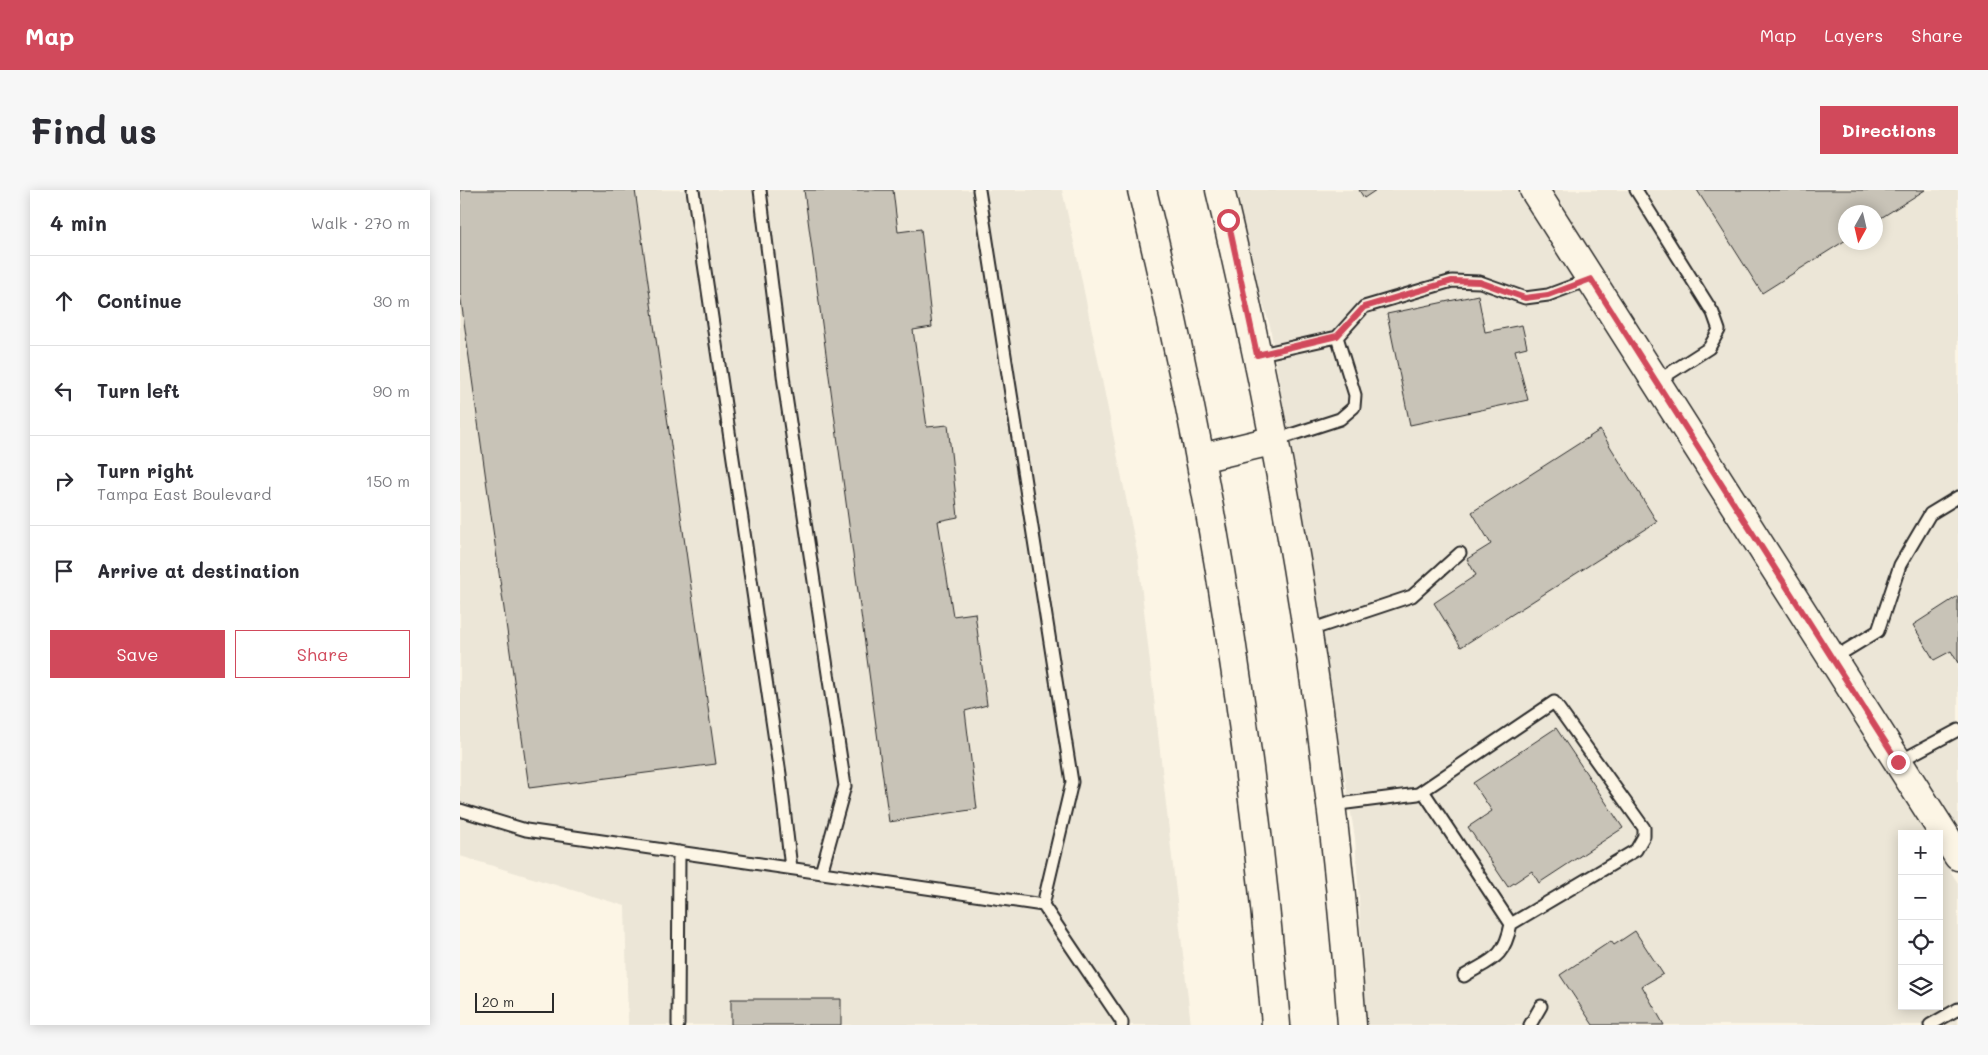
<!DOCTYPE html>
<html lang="en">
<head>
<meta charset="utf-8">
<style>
	:root { --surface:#fff; --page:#f7f7f7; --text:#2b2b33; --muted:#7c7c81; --line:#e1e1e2; --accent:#d1495b }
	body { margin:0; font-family:Mali,sans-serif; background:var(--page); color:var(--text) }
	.controls { position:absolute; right:15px; bottom:15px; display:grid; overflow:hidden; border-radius:0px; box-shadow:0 2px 12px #0003 }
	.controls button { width:45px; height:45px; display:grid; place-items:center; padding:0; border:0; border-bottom:1px solid var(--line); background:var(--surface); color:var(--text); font:25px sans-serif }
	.compass { position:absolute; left:1378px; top:15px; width:45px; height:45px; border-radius:50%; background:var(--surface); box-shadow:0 2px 12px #0003; rotate:188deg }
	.scale { position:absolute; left:15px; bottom:12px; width:79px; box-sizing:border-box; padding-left:5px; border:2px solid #2b2b2b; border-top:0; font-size:14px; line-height:18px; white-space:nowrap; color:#2b2b2b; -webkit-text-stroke:4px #fcf5e5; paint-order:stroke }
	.stop { position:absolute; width:15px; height:15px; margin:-11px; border:4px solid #d1495b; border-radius:50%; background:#fff }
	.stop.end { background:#d1495b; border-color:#fff; box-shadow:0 1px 5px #0008 }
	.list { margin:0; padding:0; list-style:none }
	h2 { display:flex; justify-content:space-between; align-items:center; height:65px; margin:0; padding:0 20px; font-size:21px }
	h2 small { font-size:16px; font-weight:400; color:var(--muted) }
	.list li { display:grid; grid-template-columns:32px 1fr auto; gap:15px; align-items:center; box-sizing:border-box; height:90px; padding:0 20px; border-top:1px solid var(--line) }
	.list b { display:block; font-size:19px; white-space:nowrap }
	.list p { margin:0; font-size:16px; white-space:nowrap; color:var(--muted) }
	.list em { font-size:16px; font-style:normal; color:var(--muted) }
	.actions { display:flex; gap:10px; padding:15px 20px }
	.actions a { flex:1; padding:11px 0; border:1px solid var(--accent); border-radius:0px; text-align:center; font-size:18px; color:var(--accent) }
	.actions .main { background:var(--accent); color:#fff }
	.icon { flex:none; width:28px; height:28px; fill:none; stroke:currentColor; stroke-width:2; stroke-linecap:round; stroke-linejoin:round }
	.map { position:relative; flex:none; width:1498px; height:835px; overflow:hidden; border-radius:0px }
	header { display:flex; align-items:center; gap:30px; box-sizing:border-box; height:70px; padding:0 25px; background:var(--accent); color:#fff }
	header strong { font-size:24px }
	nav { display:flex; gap:28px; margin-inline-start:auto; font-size:18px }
	.intro { display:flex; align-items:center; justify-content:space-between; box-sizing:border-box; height:120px; padding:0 30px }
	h1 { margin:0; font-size:35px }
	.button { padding:12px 22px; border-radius:0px; background:var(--accent); color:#fff; font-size:18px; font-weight:700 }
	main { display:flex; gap:30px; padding:0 30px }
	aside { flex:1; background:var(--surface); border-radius:0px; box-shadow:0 2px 12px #0003 }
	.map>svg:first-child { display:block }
</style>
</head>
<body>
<header>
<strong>Map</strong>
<nav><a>Map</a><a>Layers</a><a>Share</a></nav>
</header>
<div class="intro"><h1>Find us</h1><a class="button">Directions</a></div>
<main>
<aside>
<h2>4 min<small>Walk · 270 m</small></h2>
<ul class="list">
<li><svg class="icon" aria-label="ahead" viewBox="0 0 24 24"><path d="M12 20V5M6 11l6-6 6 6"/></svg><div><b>Continue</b></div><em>30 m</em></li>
<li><svg class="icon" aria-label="left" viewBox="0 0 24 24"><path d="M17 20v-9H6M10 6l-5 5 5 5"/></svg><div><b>Turn left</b></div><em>90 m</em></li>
<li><svg class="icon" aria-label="right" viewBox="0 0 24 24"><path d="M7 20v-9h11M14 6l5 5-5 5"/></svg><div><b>Turn right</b><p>Tampa East Boulevard</p></div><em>150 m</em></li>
<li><svg class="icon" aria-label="arrive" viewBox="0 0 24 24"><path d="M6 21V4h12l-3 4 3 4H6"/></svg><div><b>Arrive at destination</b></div></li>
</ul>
<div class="actions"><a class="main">Save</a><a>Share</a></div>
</aside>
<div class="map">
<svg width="1498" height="835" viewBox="0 0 1498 835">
	<rect width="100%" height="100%" fill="#fcf5e5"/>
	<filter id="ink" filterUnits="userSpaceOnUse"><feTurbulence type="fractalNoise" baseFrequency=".02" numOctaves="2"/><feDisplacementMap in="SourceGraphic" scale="10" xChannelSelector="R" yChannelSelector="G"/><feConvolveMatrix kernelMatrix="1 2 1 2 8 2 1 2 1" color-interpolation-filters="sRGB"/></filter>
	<g filter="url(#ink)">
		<path fill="#ece6d7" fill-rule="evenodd" d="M0,0H602L615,57L678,367L731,835H168L165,716L0,666Z
			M774,0H1057L1467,644H1442V816H1479V664L1498,693V835H907L895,648L810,136L795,88Z
			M1091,0H1498V640ZM1386,22H1416V52H1386Z"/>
		<path fill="#c8c3b7" stroke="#2b2b2b" d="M0,0H175L256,574L69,598L0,103Z
			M344,0H433L438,42L461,39L472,137L453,140L467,237L488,235L498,327L478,331L493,426L515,423L527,515L505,521L517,619L429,632Z
			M899,0H916L904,8Z
			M1237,0H1465L1416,31V22H1386V50L1302,103Z
			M1018,105L1025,142L1062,135L1067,157L1055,160L1068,210L950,235L927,124Z
			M1140,240L1197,332L1001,457L974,413L1016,385L1007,369L1031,354L1012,322Z
			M1498,406V473L1491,461L1474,470L1453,435Z
			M1096,538L1163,638L1079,693L1072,681L1048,697L1008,637L1032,621L1013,593Z
			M1175,741L1203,784L1182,796L1204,835H1133L1100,785L1151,751L1154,755Z
			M271,809H381V835H271Z"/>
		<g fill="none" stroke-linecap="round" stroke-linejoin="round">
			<g stroke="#2b2b2b" stroke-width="15">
				<path id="service" d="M233,0L320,584L331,678
					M300,0L324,193L385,596L361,683
					M519,0L612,592L583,715L662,832V835
					M1176,0L1253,123L1259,140L1249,158L1196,192
					M797,165L877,147L904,117L992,91L1020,92L1065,108L1088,105L1131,89
					M815,250L880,229L894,217L895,205L877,147
					M847,441L952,406L1000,363
					M1372,469L1418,441L1440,375L1470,324L1498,307
					M1438,572L1498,540
					M963,601L1051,734C1044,769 1032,769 1004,786
					M871,615L958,604L1094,512L1184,638V646L1176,660L1051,734
					M0,620L66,640L583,715
					M218,835L219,662
					M1070,835L1081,816
					M1470,835L1498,819"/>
			</g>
			<g stroke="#2b2b2b" stroke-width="31">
				<path id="secondary" d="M1074,0L1498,666"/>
			</g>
			<g stroke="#2b2b2b" stroke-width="31">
				<path id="primary" d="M682,0C749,274 793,554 816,835
					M760,0C826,274 872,554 892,835
					M741,268L815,250"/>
			</g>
			<use href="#service" stroke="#fcf5e5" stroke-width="11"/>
			<use href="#secondary" stroke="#fcf5e5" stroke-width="28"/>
			<use href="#primary" stroke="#fcf5e5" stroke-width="28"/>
		</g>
	</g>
	<g fill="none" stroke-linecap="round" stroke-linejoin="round" filter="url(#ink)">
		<path stroke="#d1495b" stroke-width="6" d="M768,30L797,165L877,146L904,117L992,91L1020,92L1065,108L1088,105L1131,89L1438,572"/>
	</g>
</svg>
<div class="controls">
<button>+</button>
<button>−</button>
<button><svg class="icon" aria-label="locate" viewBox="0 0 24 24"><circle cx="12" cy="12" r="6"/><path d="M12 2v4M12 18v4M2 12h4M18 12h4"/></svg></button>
<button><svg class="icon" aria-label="layers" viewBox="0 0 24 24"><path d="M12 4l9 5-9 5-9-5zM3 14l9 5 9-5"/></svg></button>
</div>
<svg class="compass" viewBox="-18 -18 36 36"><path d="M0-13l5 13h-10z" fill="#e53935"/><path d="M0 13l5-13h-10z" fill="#7c7c81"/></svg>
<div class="scale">20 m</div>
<div class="stop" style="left:768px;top:30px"></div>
<div class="stop end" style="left:1438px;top:572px"></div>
</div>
</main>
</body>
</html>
